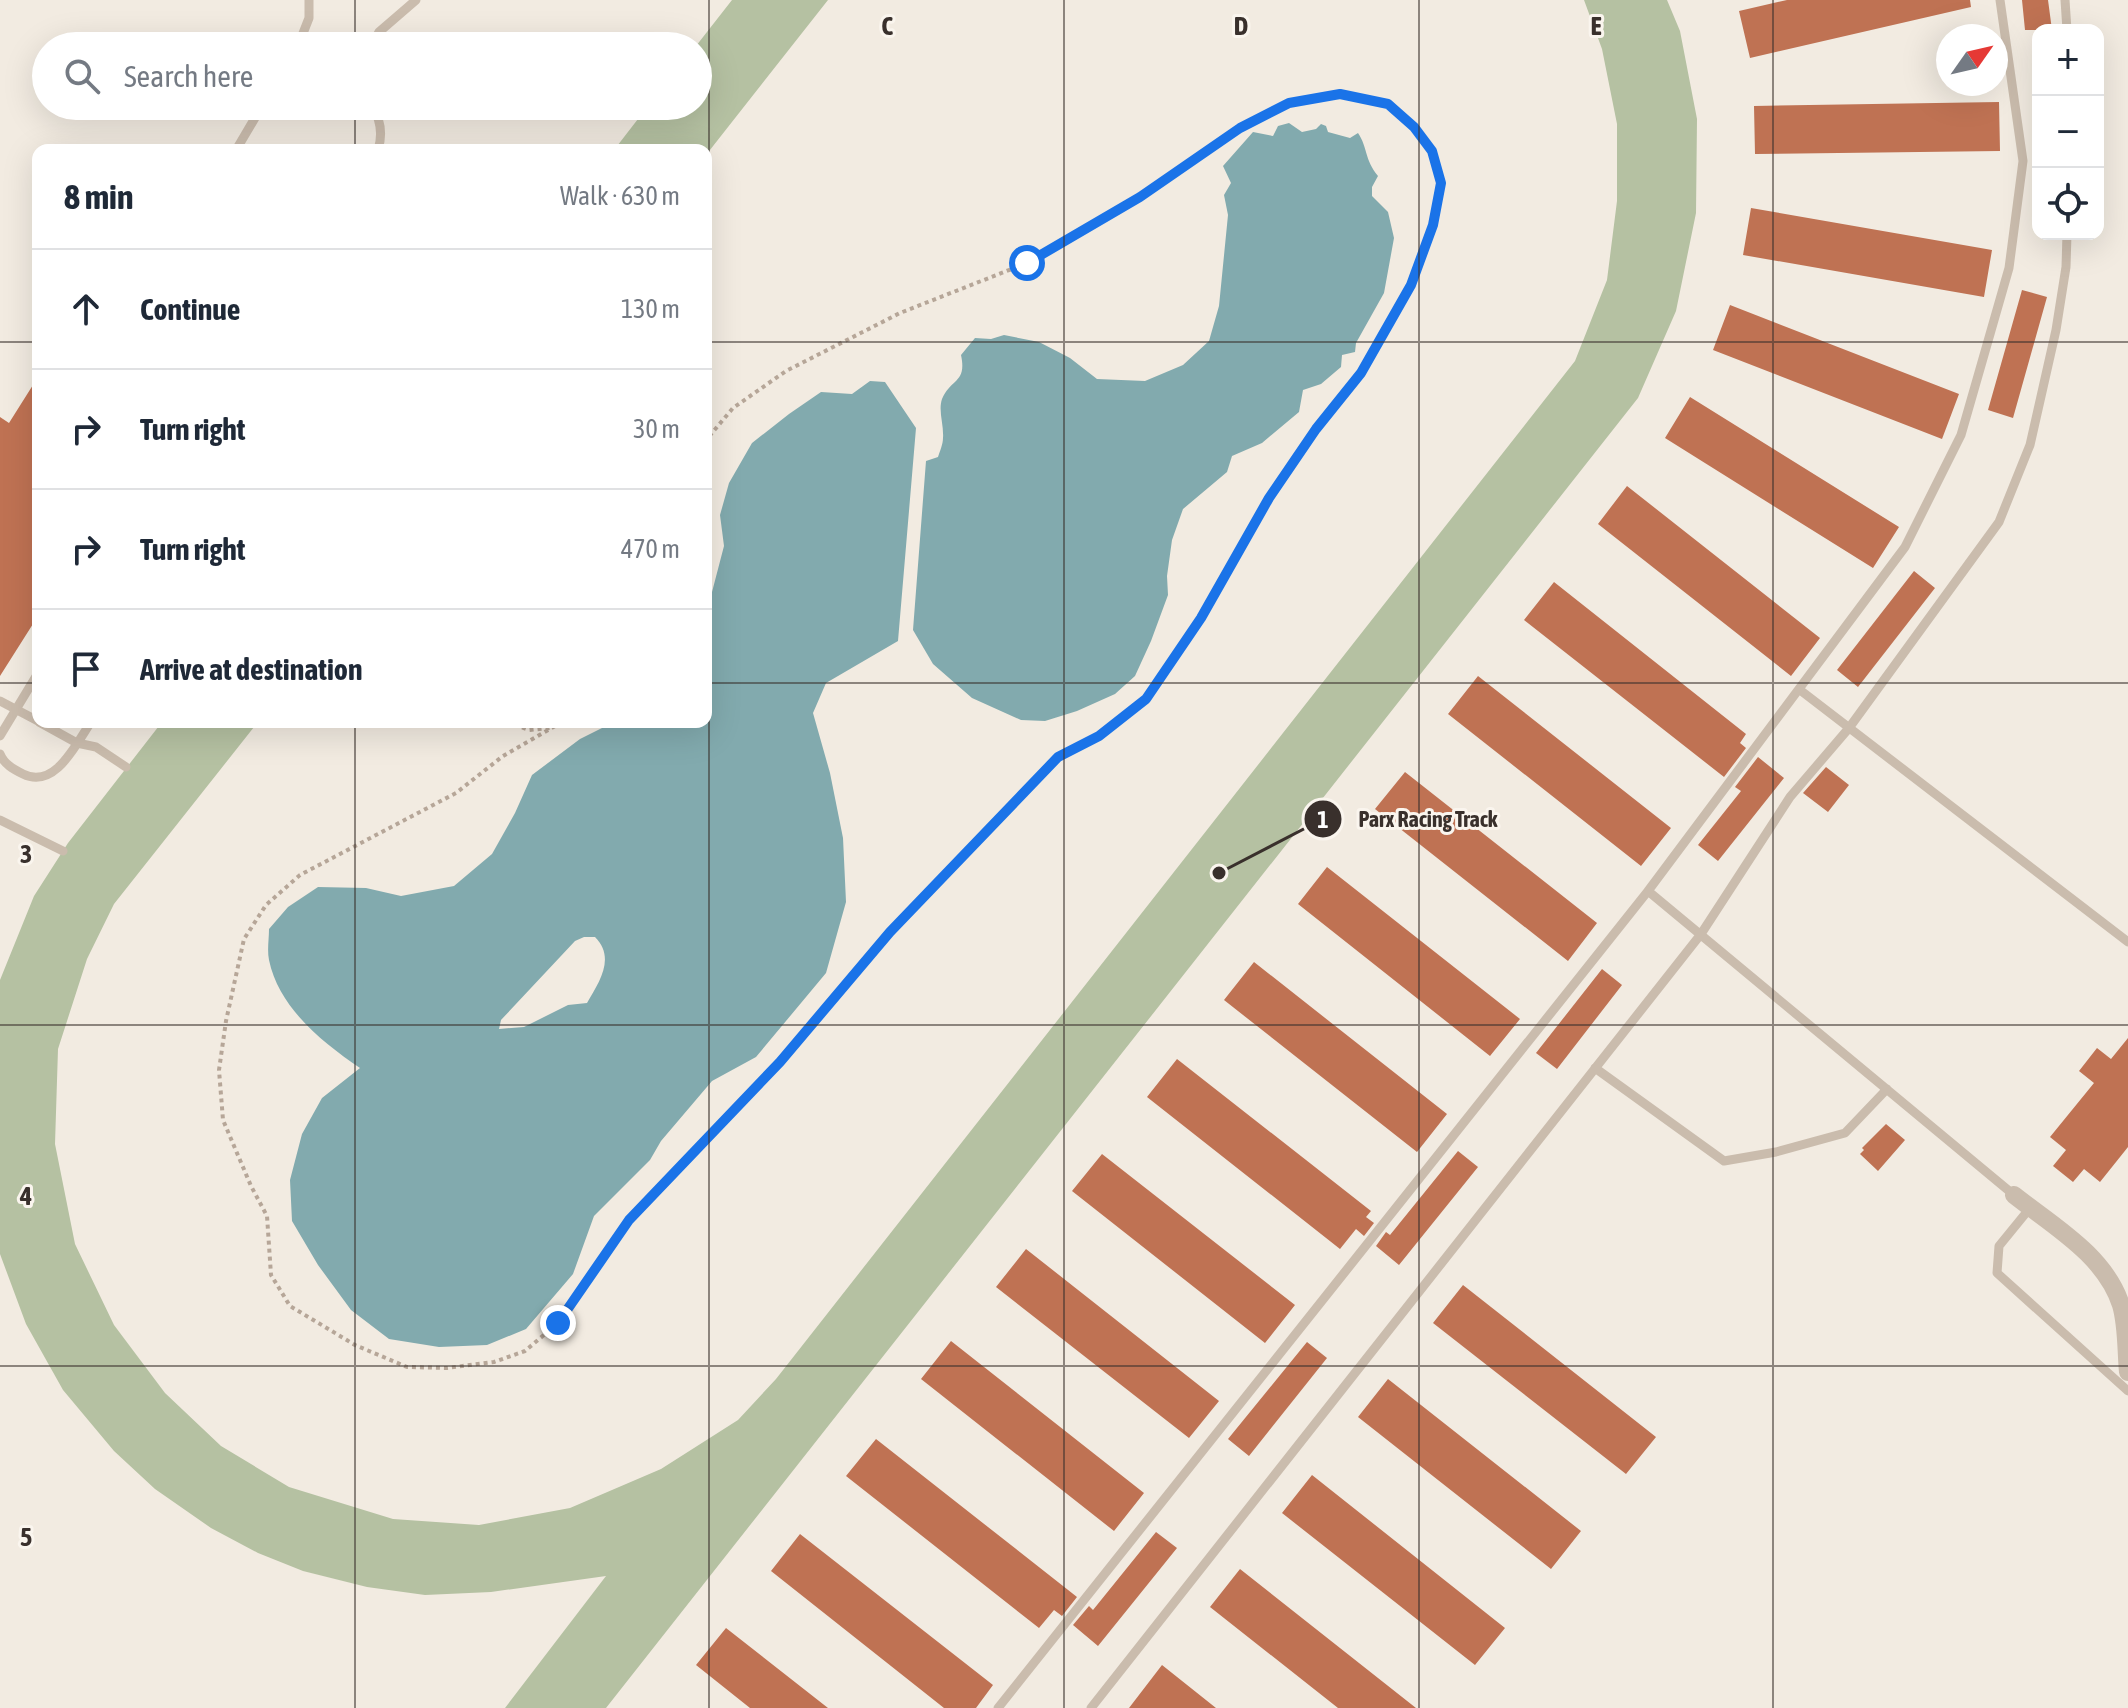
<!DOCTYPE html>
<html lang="en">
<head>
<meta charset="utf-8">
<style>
	:root { --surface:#fff; --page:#f6f6f7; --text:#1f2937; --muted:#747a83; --line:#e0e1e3 }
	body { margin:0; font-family:"Asap Condensed",sans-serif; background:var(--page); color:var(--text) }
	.controls { position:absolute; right:24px; top:24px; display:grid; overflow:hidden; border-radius:16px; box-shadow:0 8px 32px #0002 }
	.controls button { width:72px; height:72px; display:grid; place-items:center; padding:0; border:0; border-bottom:2px solid var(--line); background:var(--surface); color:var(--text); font:40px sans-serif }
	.compass { position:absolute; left:1936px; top:24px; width:72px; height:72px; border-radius:50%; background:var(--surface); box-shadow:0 8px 32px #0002; rotate:56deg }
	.stop { position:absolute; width:24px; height:24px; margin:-18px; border:6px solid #1a73e8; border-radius:50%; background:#fff }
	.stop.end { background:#1a73e8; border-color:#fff; box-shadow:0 2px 8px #0008 }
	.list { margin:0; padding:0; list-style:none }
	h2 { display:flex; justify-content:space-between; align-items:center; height:104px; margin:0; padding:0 32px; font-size:34px }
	h2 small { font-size:26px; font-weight:400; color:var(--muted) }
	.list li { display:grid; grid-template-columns:52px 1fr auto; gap:24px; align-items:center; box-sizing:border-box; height:120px; padding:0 32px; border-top:2px solid var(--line) }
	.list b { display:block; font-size:30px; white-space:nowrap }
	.list em { font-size:26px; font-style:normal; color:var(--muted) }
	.icon { flex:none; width:44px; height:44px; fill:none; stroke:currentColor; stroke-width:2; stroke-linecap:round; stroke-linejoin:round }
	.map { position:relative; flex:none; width:2128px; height:1708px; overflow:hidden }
	.search { position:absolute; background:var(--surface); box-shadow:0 8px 32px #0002; left:32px; top:32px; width:680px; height:88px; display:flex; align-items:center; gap:20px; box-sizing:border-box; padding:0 28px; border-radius:44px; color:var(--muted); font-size:30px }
	.panel { position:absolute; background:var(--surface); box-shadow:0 8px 32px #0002; left:32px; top:144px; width:680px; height:584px; border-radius:16px }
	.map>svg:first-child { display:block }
</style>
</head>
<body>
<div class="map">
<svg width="2128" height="1708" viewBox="0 0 2128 1708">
	<rect width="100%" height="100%" fill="#f2ebe1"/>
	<path fill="#b5c1a2" d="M732,0H828L706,155V150H614L648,106H698V46H696Z
		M1584,0H1667L1680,31L1697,119L1696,213L1676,311L1638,398L606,1708H505L606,1576L491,1592L425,1595L367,1587L303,1571L258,1553L211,1528L155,1489L114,1451L63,1390L26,1324L0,1254V980L34,896L68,843L162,722H258L114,904L87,959L58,1049L55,1144L75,1244L114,1325L165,1393L221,1446L289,1487L393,1519L479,1525L570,1508L661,1469L738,1420L776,1379L1575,361L1607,280L1617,201V124L1602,49Z"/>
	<path fill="#82aaae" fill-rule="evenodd" d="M1289,123L1302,132L1316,129L1321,124L1326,126L1328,132L1350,138L1358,133C1368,148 1364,159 1378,176L1372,187V196L1388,212L1394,238L1384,293L1356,343L1355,352L1342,355L1341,367L1321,384L1303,390L1299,412L1262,443L1232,456L1227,472L1183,509L1172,540L1167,576L1168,595L1151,641L1135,676L1115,694L1077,711L1045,721L1021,720L972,698L933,664L913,630L926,461L938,457C940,451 943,444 943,438C944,425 938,411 942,399C951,378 967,383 961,355L975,338L991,339L1004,335L1039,342L1070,358L1097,379L1145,381L1183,365L1209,341L1219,306L1228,215L1224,195L1231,183L1223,166L1253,132L1273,136L1278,126Z
		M870,381L885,382L916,428L898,641L826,683L813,713L830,773L843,838L846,902L826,973L756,1057L712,1081L661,1141L650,1160L594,1216L573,1274L526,1329L487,1345L439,1347L389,1339L351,1310L318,1265L292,1221L290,1180L302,1134L322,1098L360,1068C322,1042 279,1008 269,960C267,950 269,939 269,929L288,907L318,887L366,888L401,896L454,886L492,854L515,813L532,775L580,739L614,722H706V615L724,546L720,515L729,483L752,443L789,414L821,392L852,394ZM584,937H595C616,958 599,982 587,1003L568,1005L524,1027L499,1029L501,1020L575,941Z"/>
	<path fill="#bf7253" d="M1787,0H1970L1971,7L1750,58L1739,11Z
		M2022,0H2048L2052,30H2025Z
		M1999,102L2000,151L1755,154L1754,106Z
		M1751,208L1992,250L1984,297L1743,255Z
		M2022,290L2047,297L2013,418L1988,410Z
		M1730,305L1959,394L1942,439L1713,350Z
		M38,377V616L0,676V417L9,423Z
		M1690,397L1899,527L1873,568L1665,438Z
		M1627,486L1820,638L1791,676L1598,524Z
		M1914,571L1935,588L1858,687L1837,670Z
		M1554,582L1746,734L1740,743L1746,748L1724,777L1524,620Z
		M1478,676L1671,828L1641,866L1448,714Z
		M1758,757L1784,778L1718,861L1698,845L1741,791L1735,787Z
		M1826,767L1849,785L1828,812L1803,793Z
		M1405,772L1597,923L1568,961L1375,809Z
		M1327,867L1520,1019L1490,1056L1298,904Z
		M1254,962L1447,1114L1417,1152L1224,1000Z
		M1602,969L1622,985L1557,1069L1536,1053Z
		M2128,1038V1147L2100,1182L2084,1169L2073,1182L2053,1166L2066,1150L2050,1137L2094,1083L2079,1071L2097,1048L2111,1059Z
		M1177,1059L1371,1211L1366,1217L1374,1223L1364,1236L1356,1229L1340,1249L1147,1097Z
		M1886,1124L1905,1140L1878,1171L1860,1154L1864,1150L1862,1148Z
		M1458,1151L1478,1167L1399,1265L1376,1246L1386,1232L1390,1235Z
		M1102,1154L1295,1305L1265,1343L1072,1191Z
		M1026,1249L1219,1401L1189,1438L996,1287Z
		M1463,1285L1656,1437L1626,1474L1433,1323Z
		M951,1341L1144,1493L1114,1531L921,1379Z
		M1307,1342L1327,1358L1249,1456L1228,1439Z
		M1388,1379L1581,1531L1551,1569L1358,1417Z
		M876,1439L1077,1597L1062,1616L1054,1610L1039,1628L846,1476Z
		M1312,1475L1505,1628L1475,1665L1282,1513Z
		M1156,1532L1177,1548L1098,1646L1073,1625L1089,1606L1093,1610Z
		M800,1534L993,1685L976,1708H944L771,1571Z
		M1240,1569L1416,1708H1338L1210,1607Z
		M726,1628L828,1708H750L696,1665Z
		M1162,1665L1216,1708H1129Z"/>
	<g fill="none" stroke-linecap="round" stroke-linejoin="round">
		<path stroke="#b6a698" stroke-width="4" stroke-dasharray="4 4" stroke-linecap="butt" d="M507,722L529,730L550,728
			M562,722L503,756L456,793L300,875L266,905L244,939L226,1021L219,1070L223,1120L251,1186L267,1216L271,1275L290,1306L355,1345L407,1367L447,1368L494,1362L525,1351L558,1323L629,1220L780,1062L890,932L1058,757L1099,736L1146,699L1201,618L1269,498L1316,429L1361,373L1411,285L1433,225L1441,183L1432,151L1414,127L1388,104L1340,94L1289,103L1240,128L1140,197L1027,263L900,313L786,371L733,408L706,440"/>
		<path stroke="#cabcad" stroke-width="9" d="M2065,0L2067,30
			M298,46L309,18V0
			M371,46L379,32L416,0
			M372,106C381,120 383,134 378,150
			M236,150L262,106
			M1800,690L2128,942
			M0,701L38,721
			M39,722L77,743L96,747L126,767
			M0,736L38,673
			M0,754C4,764 13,769 23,774C55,790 76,744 91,722
			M0,820L63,851
			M1648,891L2014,1195
			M1595,1068L1724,1161L1776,1152L1845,1133L1887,1089
			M2030,1208L1999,1246L1997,1273L2128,1391
			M998,1708L1648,891L1905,547L1961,435L2009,268L2023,161L2000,0
			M1091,1708L1701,934L1790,797L1849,728L1999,522L2030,445L2056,330L2066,267L2067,234"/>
		<path stroke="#cabcad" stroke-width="18" d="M2014,1195C2053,1226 2105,1255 2121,1305C2127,1325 2126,1351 2128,1372"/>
	</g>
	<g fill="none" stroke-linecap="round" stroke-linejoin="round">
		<path stroke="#1a73e8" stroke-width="10" d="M558,1323L629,1220L780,1062L890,932L1058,757L1099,736L1146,699L1201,618L1269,498L1316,429L1361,373L1411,285L1433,225L1441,183L1432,151L1414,127L1388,104L1340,94L1289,103L1240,128L1140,197L1027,263"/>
	</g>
	<path fill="none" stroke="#39302c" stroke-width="2" stroke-opacity="0.55" d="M355,0V46M709,0V1708M1064,0V1708M1419,0V1708M1773,0V1708M355,106V150M0,342H38M706,342H2128M0,683H38M706,683H2128M355,722V1708M0,1025H2128M0,1366H2128"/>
	<g font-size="26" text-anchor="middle" font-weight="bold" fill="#39302c" stroke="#faf5ee" stroke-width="6" stroke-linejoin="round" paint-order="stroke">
		<text x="887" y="35">C</text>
		<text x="1241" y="35">D</text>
		<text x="1596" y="35">E</text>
		<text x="26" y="863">3</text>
		<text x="26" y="1205">4</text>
		<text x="26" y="1546">5</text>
	</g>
	<path fill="none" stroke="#39302c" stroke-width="3" d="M1219 873L1323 819"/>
	<g fill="#39302c" stroke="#faf5ee" stroke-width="3">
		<circle cx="1219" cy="873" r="8"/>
		<circle cx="1323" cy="819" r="20"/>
	</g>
	<g font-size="24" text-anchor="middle" font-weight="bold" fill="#fff">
		<text x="1323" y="828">1</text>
	</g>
	<g font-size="22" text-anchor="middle" font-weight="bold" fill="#39302c" stroke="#faf5ee" stroke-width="6" stroke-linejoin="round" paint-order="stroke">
		<text x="1428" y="827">Parx Racing Track</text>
	</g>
</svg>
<div class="controls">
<button>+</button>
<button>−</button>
<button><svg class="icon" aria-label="locate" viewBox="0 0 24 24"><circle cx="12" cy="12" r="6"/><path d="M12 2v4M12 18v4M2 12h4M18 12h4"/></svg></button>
</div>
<svg class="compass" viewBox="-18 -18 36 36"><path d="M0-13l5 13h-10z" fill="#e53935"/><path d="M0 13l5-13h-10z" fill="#747a83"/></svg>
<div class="stop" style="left:1027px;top:263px"></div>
<div class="stop end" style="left:558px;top:1323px"></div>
<div class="search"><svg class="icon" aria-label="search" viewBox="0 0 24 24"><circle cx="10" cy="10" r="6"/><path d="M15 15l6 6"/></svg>Search here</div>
<section class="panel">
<h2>8 min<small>Walk · 630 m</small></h2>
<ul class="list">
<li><svg class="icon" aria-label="ahead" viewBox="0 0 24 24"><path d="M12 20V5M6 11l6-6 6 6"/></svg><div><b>Continue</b></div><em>130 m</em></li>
<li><svg class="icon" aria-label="right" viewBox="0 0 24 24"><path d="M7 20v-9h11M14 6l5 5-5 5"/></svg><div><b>Turn right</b></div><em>30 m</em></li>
<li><svg class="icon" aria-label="right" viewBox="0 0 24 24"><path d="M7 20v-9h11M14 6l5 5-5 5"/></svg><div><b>Turn right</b></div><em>470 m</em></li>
<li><svg class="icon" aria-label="arrive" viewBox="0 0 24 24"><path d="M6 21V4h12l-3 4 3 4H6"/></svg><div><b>Arrive at destination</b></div></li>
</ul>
</section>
</div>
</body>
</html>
